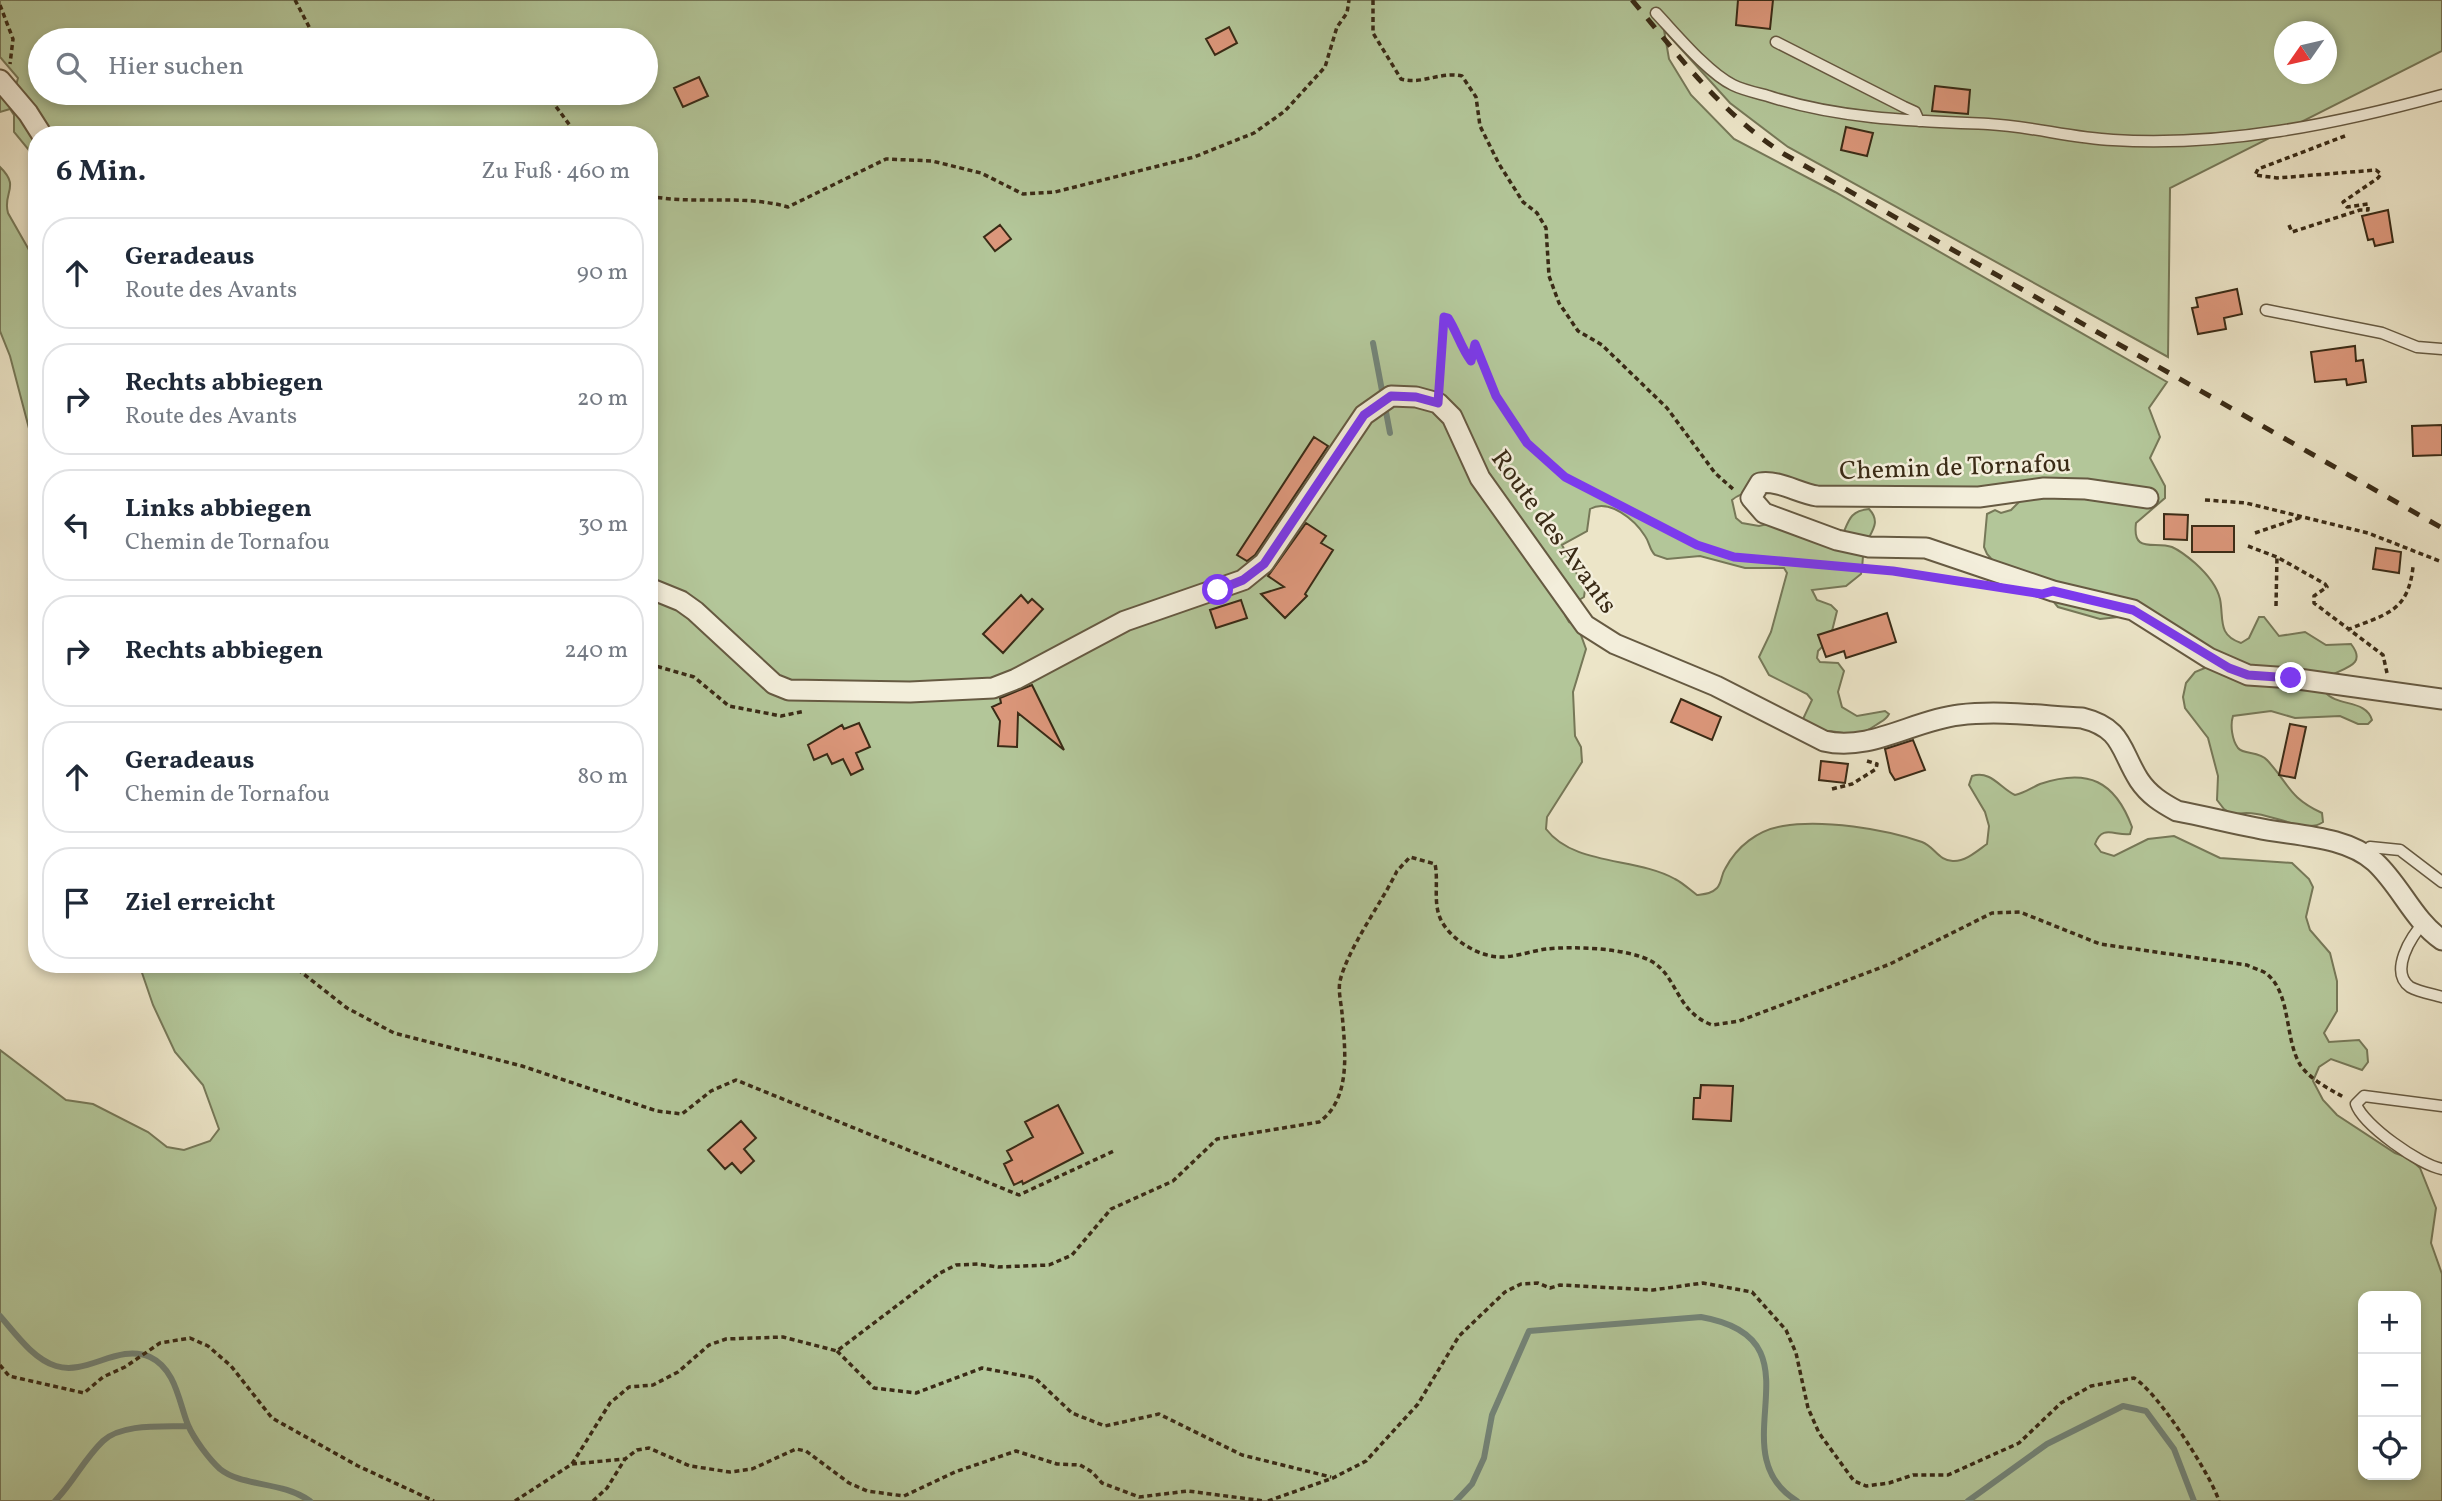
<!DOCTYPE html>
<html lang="de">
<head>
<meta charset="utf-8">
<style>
	:root { --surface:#fff; --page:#f6f6f7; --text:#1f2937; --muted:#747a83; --line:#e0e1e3 }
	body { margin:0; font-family:Vollkorn,serif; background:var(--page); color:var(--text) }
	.controls { position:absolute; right:21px; bottom:21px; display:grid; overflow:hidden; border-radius:14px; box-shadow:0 4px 10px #0003 }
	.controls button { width:63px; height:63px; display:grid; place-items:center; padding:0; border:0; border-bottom:2px solid var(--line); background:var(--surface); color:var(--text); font:35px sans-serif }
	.compass { position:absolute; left:2274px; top:21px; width:63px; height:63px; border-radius:50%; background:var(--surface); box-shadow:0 4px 10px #0003; rotate:236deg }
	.stop { position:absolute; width:21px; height:21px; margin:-16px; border:5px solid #7c3aed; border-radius:50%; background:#fff }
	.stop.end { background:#7c3aed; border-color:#fff; box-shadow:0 2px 7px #0008 }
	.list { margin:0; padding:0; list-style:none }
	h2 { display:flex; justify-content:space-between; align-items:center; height:91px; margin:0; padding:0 28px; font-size:30px }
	h2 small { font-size:23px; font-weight:400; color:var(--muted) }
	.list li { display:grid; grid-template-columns:46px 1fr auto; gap:21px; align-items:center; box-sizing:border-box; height:112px; margin:0 14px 14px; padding:0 14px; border:2px solid var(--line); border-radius:28px }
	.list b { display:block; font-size:26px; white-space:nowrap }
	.list p { margin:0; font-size:23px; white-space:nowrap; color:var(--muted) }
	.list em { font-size:23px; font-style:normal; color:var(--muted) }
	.icon { flex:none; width:38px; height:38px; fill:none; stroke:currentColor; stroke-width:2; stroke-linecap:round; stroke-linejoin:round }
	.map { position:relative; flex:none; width:2442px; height:1501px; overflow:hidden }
	.search { position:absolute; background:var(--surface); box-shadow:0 4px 10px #0003; left:28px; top:28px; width:630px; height:77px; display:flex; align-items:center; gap:18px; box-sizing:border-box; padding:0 24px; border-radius:38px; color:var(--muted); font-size:26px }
	.panel { position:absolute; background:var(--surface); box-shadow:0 4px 10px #0003; left:28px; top:126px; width:630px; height:847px; border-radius:28px }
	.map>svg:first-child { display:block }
</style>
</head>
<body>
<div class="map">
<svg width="2442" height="1501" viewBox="0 0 2442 1501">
	<rect width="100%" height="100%" fill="#ece5c8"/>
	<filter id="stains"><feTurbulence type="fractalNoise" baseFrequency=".00286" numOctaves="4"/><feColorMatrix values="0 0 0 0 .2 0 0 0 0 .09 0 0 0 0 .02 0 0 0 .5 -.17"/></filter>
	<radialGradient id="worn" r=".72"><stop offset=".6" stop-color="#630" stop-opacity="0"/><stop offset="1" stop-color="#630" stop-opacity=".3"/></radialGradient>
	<path fill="#b3c699" stroke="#767858" stroke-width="2" fill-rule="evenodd" d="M0,0H2442V51L2170,188L2168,357L1788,147L1730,103L1664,30L1669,59L1691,95L1734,139L1835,192L2167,382L2149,408L2160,437L2150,458L2165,486V498L2136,523C2132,554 2154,541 2172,547C2181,551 2188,557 2195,563C2205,572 2217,586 2220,599C2224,619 2217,635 2241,643L2249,638L2259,617H2264L2279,636L2305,632L2326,645L2351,644C2369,667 2340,668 2326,678L2325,692C2337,707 2366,699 2372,720L2368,724H2358L2340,716L2295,718L2271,711L2233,716C2230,725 2232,740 2238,748C2244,755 2259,751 2267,760C2290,785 2288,797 2322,813L2323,822C2303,837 2264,805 2233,815L2224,809L2217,800L2218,776L2208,738L2185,708L2183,697L2186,683L2195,672L2212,665L2128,616L2100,619L2058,607L2038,583L1995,563L1987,554L1984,547L1987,514L1995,510L2001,513L2011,510L2026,495L1797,501C1793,498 1787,493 1783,491C1769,487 1742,491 1732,500L1736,518L1742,523L1759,526L1776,522L1843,534C1849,520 1850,511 1869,509C1884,525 1866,535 1864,551C1862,559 1863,566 1861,574L1846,586L1812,590L1817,600L1831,605L1837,611L1830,639L1818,651L1817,658L1820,662L1838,663L1844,671L1838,692L1842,707L1857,716L1885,711L1889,714C1886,720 1882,721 1876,725C1850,743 1843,728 1817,731L1803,719L1812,700L1807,694L1769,675L1759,657L1771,632L1787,573L1784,568H1745L1700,556L1667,559L1655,555C1649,549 1650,543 1645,536C1635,520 1609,498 1590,509L1587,531L1562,545L1585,590L1584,597L1566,608L1565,615L1569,622L1578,627L1586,649L1573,692L1575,736L1581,747L1582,762L1547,817L1546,829C1574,866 1636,857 1675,879C1683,883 1690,890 1697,895C1705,894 1711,894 1717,888C1722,883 1721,875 1725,869C1737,846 1758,830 1783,826C1822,819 1885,829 1922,842C1934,846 1939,862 1954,861C1966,861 1977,851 1987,844L1989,826L1985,812L1969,785L1972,776C1991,770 2000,788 2015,795C2025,793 2031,788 2040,784C2088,768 2115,781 2132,827L2130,834C2115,836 2102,824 2095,844L2101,852L2114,856L2148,839L2174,836L2220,858L2292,863L2309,879L2313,887L2306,917L2310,930L2330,953L2337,981V1011L2324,1033L2329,1042L2359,1040L2367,1050L2368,1062L2362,1070L2331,1059L2319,1067L2313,1081L2323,1100L2337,1115L2395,1153L2409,1158L2420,1168L2436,1208L2431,1243L2442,1274V1501H0V1050L66,1100L93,1104L148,1132L167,1147L184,1150L210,1141L219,1129L203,1085L175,1052L153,1005L139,964H649V135H37V160L14,132V115L10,109L0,112V95L15,89L18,78L0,57ZM2284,32H2326V74H2284ZM40,40H646V93H40ZM2363,1296H2416V1475H2363Z
		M0,167C21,187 2,193 8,213L37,264V459L10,356L0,331Z"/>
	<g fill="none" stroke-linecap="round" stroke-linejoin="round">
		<path stroke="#738478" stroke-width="6" d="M1373,343L1390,433
			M0,1316C15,1333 33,1359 56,1366C87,1376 118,1343 150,1357C176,1369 179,1403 188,1425C194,1439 209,1459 220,1469C242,1487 282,1481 310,1501
			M55,1501C73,1483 84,1459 103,1441C122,1423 164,1427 188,1426
			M1456,1501L1472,1484L1484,1458L1492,1415L1529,1331L1701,1317C1828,1339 1715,1451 1797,1501
			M1968,1501L2047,1444L2123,1406L2146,1411L2174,1449L2194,1501"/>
	</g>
	<path fill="#dc977b" stroke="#3a2b16" stroke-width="2" d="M1738,0H1773L1770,29L1736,25Z
		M1229,27L1237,43L1215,55L1206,39Z
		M699,77L708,96L683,107L674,88Z
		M1935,86L1970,90L1968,114L1932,111Z
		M1846,127L1873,133L1867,156L1841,150Z
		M2388,210L2393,242L2375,246L2373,239L2368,240L2362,216Z
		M1000,225L1011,239L995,251L984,237Z
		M2237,289L2242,314L2224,318L2226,329L2198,334L2192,308L2198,307L2196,298Z
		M2355,346L2356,361L2363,360L2366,382L2347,385L2346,379L2315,382L2311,352Z
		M2442,425V455L2413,456L2412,426Z
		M1314,437L1328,446L1255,555L1247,561L1237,555Z
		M2164,514L2188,515L2187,540L2164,539Z
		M1306,523L1326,536L1321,543L1333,550L1305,594L1307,596L1285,618L1261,594L1284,587L1268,576Z
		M2192,526H2234V552H2192Z
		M2376,548L2401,552L2399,573L2373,569Z
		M1021,595L1028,603L1032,599L1043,609L1003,653L983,634Z
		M1241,600L1247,618L1216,628L1210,610Z
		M1887,613L1896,642L1846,658L1844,651L1826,657L1818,635Z
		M1032,685L1064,750L1018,713L1017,747L998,746L1000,721L992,707L1001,703L1000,698Z
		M1681,699L1721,717L1712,740L1671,722Z
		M859,723L870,747L856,753L863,769L851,775L843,759L832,764L827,754L814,760L808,745L842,725L844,729Z
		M2290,724L2306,727L2295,778L2279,775Z
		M1913,740L1925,770L1895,780L1890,772L1885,749Z
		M1821,761L1848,764L1845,783L1819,780Z
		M1701,1085L1733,1086L1731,1121L1693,1119L1694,1098H1700Z
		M1058,1105L1083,1153L1023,1184L1022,1181L1014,1185L1004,1164L1012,1160L1007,1151L1033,1137L1025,1122Z
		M741,1121L756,1138L744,1149L754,1161L741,1173L732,1163L725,1169L708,1150Z"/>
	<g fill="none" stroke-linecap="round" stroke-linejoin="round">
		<g stroke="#665a42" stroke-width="13">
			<path id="lane" d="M1656,13C1675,33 1708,73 1733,85C1743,90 1757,93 1768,96C1839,119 1913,121 1988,124C2030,126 2071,138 2113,140C2224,147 2336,124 2442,95
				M1776,42L1904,107L1915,112L1919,121
				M2266,310L2382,333L2417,347L2442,349
				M2366,855L2370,847L2400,850L2442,882
				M2423,924C2411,936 2389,972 2410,987C2419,992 2432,994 2442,997
				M2442,1106L2364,1096L2356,1104C2363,1125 2420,1165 2442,1169"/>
		</g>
		<g stroke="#665a42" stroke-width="23">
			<path id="street" d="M0,80L28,113L42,135
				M2148,498L2086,489L2044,488L1979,497L1817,496C1798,493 1779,480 1760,483L1751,498L1764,513L1837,540L1869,547L1926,548L2053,591L2133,610L2209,658L2248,675L2291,678L2442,699
				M649,588L681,601L695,611L774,684L789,690L910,692L993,688L1016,679L1125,621L1243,580L1264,563L1364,415L1391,396L1416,397L1438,403L1452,417L1480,478L1585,625L1615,644L1716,686L1824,741C1870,752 1914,720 1959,715C1999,710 2042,716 2082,718C2123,728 2120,750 2139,780C2149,795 2162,803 2177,811C2204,816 2230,823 2257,828C2294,836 2345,835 2375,862C2401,886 2413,920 2442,940"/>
		</g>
		<path stroke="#3a2b16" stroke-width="3.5" stroke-dasharray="5 3.5" stroke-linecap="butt" d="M295,0L316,40
			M1373,0V33L1401,79C1423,85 1440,71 1462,76L1476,97L1480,126L1499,164L1523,202L1537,213L1546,228L1549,276L1559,303L1578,331L1602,345L1667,408L1715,473L1733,489
			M0,5L13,39L10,64
			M458,40L473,37L492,40
			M546,93L577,135
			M649,196C695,205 743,194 788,207L886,159L932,161L981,173L1023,194L1055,192L1194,157L1254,133L1285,111L1325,67L1337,27L1347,13L1349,0
			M2289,225L2292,232L2360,210H2368V204L2347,207L2343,202L2378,178L2381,174L2376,170L2277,178L2255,175L2258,169L2345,136
			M1440,384L1444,317C1460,325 1461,348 1471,361L1475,344L1496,396L1527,443L1565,477L1697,545L1734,557L1893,571L1953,580
			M2205,500L2246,503L2368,533L2442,562
			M2255,533L2302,517
			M2248,546L2277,557L2325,584L2327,587L2314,596V603L2383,655L2387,673
			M2276,606L2277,557
			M2347,630C2385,614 2408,613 2413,567
			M649,664L694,677L729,706L781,716L805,711
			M1832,789L1852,784L1876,769L1877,764L1867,761
			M291,964L347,1008L394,1033L522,1066L657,1111L682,1114L711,1091L736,1080L1019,1195L1116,1150
			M837,1351L874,1388L916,1393L982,1368L1035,1378L1072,1413L1105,1426L1159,1414L1242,1455L1331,1477
			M0,1365L9,1376L84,1393L103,1377L125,1367L160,1343L190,1338L208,1346L231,1366L272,1418L358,1466L434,1501
			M572,1464L610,1403L629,1387L653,1385L678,1372L709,1345L726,1339L783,1337L837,1351L940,1273L956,1265L978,1264L998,1267L1049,1265L1072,1255L1111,1209L1173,1181L1217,1139L1319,1122C1352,1099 1345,1049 1342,1013C1341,1003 1338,990 1340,981C1348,948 1381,904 1397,871L1410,857L1435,864C1439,883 1432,904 1442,922C1453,941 1480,958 1504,957C1518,956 1532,951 1546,949C1573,946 1627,948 1651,961C1678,976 1675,1011 1712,1025L1739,1021L1890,964L1992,913L2020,912L2100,944L2247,965C2252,968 2262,970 2267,974C2292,995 2284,1040 2301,1066C2312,1081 2330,1089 2345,1098
			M515,1501L572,1464L625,1459L637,1450L649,1448L690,1466L730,1472L752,1469L796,1449L806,1451L849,1483L867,1491L904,1496L955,1472L1016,1451L1057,1464L1080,1465L1092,1472L1102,1483L1139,1497L1188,1491L1264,1501
			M593,1501L607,1488L625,1459
			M1268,1501L1333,1478L1366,1461L1418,1404L1459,1336L1505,1292L1521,1284L1538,1283L1550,1288L1560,1285L1653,1290L1703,1283L1752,1292L1786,1330L1796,1353L1808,1408L1819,1433L1854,1481L1866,1486L1889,1483L1913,1475H1948L2019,1443L2061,1403L2091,1386L2134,1378C2157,1391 2211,1475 2219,1501"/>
		<use href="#lane" stroke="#f3eedb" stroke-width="10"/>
		<use href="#street" stroke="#f3eedb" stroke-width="19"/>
		<path stroke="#3a2b16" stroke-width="5" stroke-dasharray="12 12" stroke-linecap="butt" d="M1632,0C1679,56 1722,114 1784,154L2442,528"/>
	</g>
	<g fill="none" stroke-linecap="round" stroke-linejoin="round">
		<path stroke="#7c3aed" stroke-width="9" d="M1218,590L1243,580L1264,564L1364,415L1391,396L1416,397L1438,403L1444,317L1448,318C1457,332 1461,348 1471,361L1475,344L1496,396L1527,443L1565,477L1697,545L1734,557L1893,571L2042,594L2053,591L2133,610L2229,668L2248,675L2291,678"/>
	</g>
	<g text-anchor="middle" stroke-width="5" stroke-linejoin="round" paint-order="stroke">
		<g font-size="26" fill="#3a2b16" stroke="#f3eedb">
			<text transform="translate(1955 466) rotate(-2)" y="9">Chemin de Tornafou</text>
			<text transform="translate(1555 531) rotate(54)" y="9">Route des Avants</text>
		</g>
	</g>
	<rect width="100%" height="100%" filter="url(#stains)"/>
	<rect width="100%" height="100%" fill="url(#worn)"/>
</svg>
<div class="controls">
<button>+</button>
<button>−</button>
<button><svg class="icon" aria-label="locate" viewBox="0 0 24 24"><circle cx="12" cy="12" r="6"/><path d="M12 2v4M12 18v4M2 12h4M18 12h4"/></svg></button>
</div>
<svg class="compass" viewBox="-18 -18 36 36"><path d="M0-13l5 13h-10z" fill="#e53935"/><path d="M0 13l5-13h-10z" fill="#747a83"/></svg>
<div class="stop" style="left:1218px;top:590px"></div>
<div class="stop end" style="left:2291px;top:678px"></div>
<div class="search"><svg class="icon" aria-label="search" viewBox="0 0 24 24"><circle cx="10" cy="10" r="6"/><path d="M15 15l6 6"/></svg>Hier suchen</div>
<section class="panel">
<h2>6 Min.<small>Zu Fuß · 460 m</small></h2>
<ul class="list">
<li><svg class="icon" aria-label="ahead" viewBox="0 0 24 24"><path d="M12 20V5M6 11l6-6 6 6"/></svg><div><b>Geradeaus</b><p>Route des Avants</p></div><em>90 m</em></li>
<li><svg class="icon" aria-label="right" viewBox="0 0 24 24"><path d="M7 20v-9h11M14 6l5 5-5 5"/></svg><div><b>Rechts abbiegen</b><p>Route des Avants</p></div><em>20 m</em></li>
<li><svg class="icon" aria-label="left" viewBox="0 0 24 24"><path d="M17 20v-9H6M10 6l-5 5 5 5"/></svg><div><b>Links abbiegen</b><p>Chemin de Tornafou</p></div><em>30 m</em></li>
<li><svg class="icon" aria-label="right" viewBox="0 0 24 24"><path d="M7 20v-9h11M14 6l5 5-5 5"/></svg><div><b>Rechts abbiegen</b></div><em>240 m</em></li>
<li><svg class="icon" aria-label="ahead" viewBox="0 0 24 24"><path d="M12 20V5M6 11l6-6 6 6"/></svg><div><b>Geradeaus</b><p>Chemin de Tornafou</p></div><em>80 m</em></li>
<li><svg class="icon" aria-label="arrive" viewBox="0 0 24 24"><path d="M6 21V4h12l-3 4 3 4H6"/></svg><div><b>Ziel erreicht</b></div></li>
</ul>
</section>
</div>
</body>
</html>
